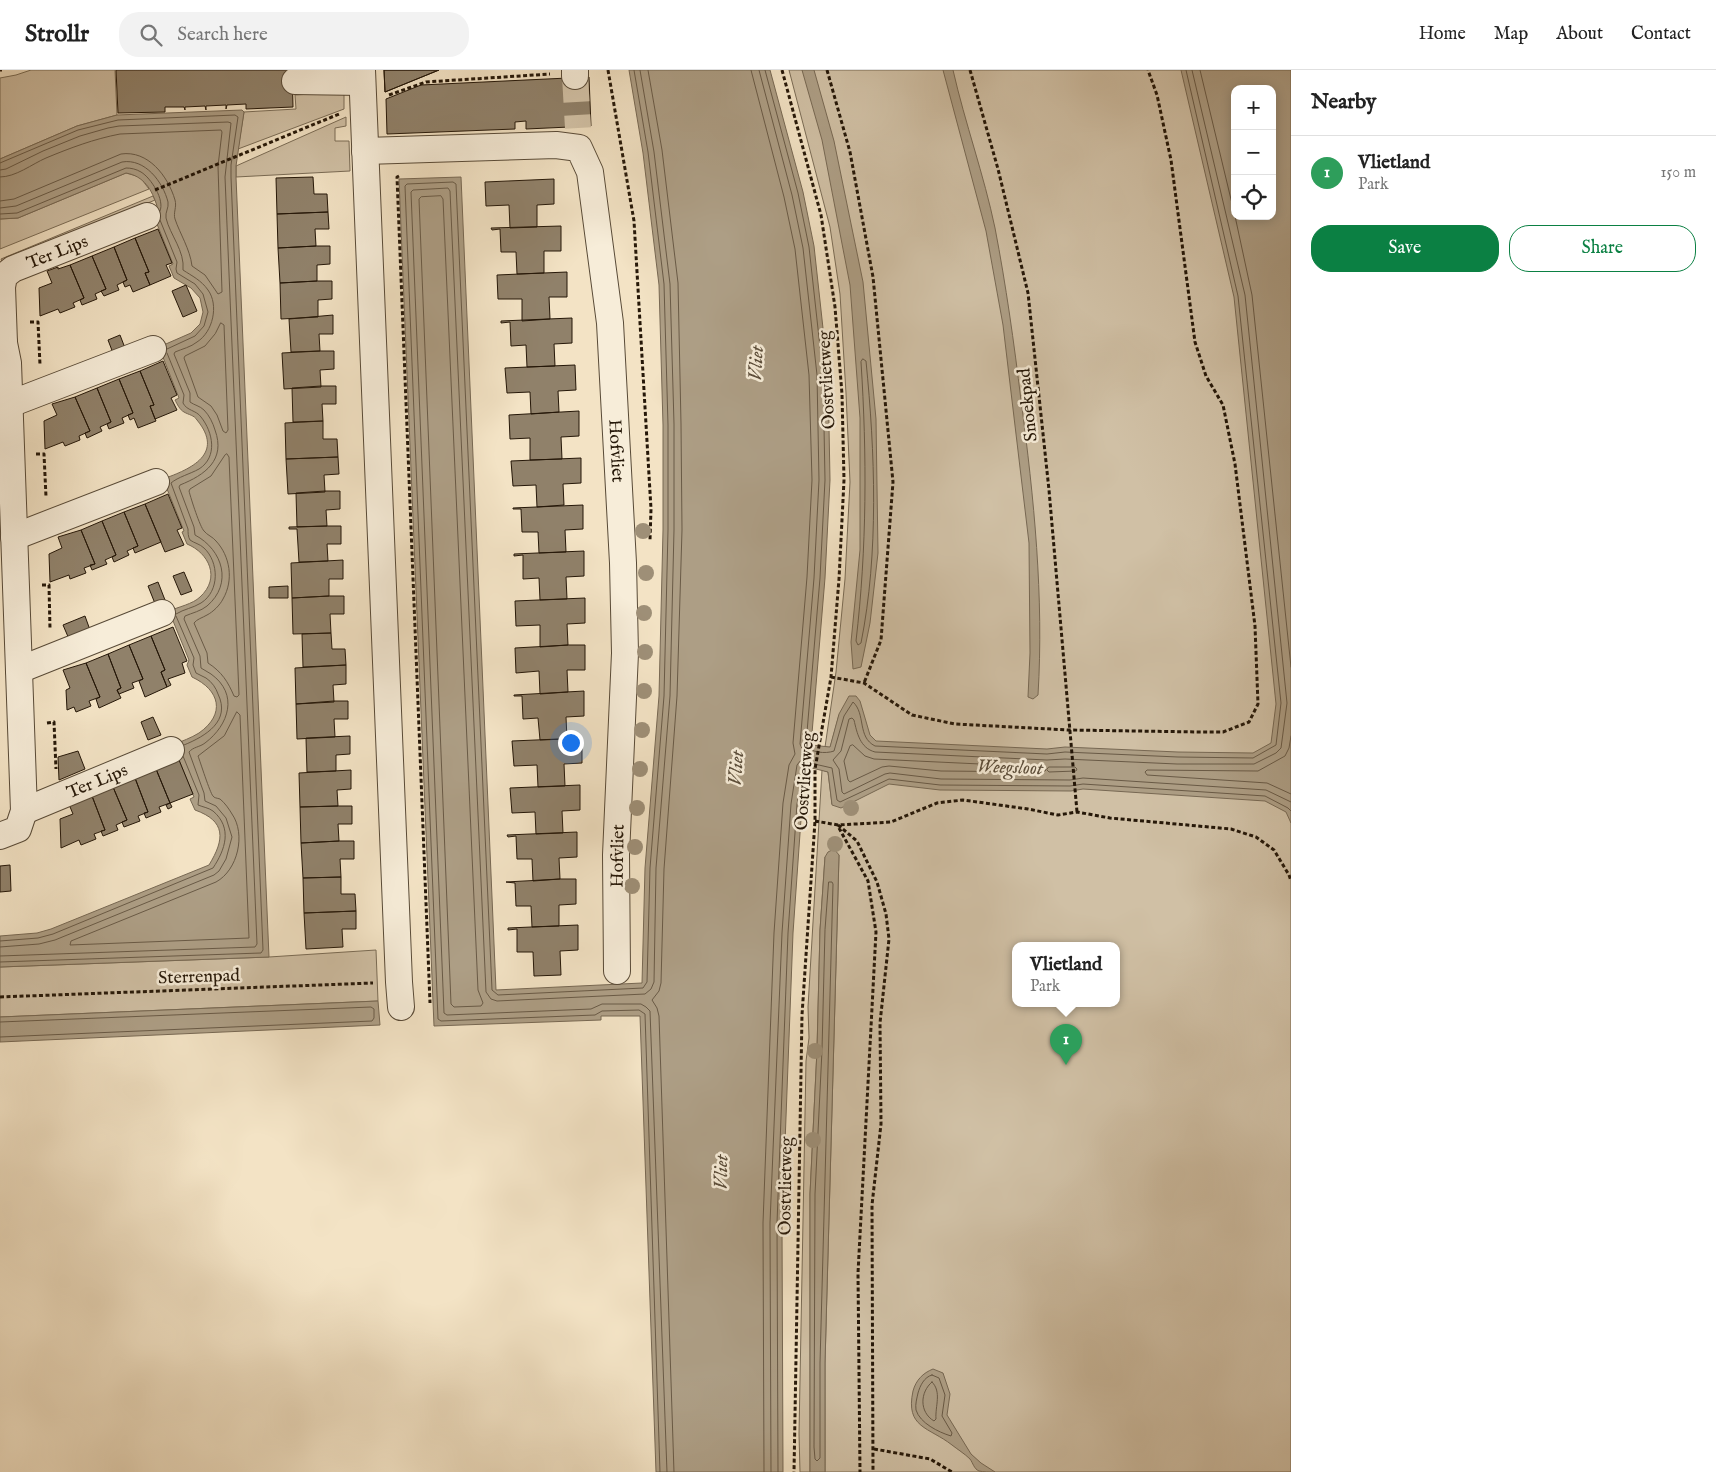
<!DOCTYPE html>
<html lang="en">
<head>
<meta charset="utf-8">
<style>
	:root { --surface:#fff; --page:#f2f2f2; --text:#222; --muted:#767676; --line:#e0e0e0; --accent:#0b8043 }
	body { margin:0; font-family:"IM FELL English",serif; background:var(--page); color:var(--text) }
	.controls { position:absolute; right:15px; top:15px; display:grid; overflow:hidden; border-radius:10px; box-shadow:0 2px 12px #0003 }
	.controls button { width:45px; height:45px; display:grid; place-items:center; padding:0; border:0; border-bottom:1px solid var(--line); background:var(--surface); color:var(--text); font:25px sans-serif }
	.you { position:absolute; left:570px; top:672px; width:18px; height:18px; margin:-12px; border:4px solid #fff; border-radius:50%; background:#1a73e8; box-shadow:0 0 0 8px #1a73e833 }
	.badge { display:grid; place-items:center; width:32px; height:32px; border-radius:50%; background:var(--accent); color:#fff; font-size:16px; font-weight:700 }
	.pin { position:absolute; translate:-50% -41px; filter:drop-shadow(0 1px 2px #0008) }
	.pin::after { content:''; position:absolute; top:26px; width:18px; height:15px; background:inherit; clip-path:polygon(0 0,100% 0,50% 100%) }
	.popup { position:absolute; left:1012px; top:872px; width:108px; height:65px; box-sizing:border-box; display:grid; place-content:center; border-radius:10px; background:var(--surface); filter:drop-shadow(0 1px 4px #0005); font-size:16px; white-space:nowrap; color:var(--muted) }
	.popup b { font-size:19px; color:var(--text) }
	.popup::after { content:''; position:absolute; left:50%; top:100%; margin-left:-10px; border:10px solid transparent; border-top-color:var(--surface) }
	.list { margin:0; padding:0; list-style:none }
	h2 { display:flex; justify-content:space-between; align-items:center; height:65px; margin:0; padding:0 20px; font-size:21px }
	h2 small { font-size:16px; font-weight:400; color:var(--muted) }
	.list li { display:grid; grid-template-columns:32px 1fr auto; gap:15px; align-items:center; box-sizing:border-box; height:75px; padding:0 20px; border-top:1px solid var(--line) }
	.list b { display:block; font-size:19px; white-space:nowrap }
	.list p { margin:0; font-size:16px; white-space:nowrap; color:var(--muted) }
	.list em { font-size:16px; font-style:normal; color:var(--muted) }
	.actions { display:flex; gap:10px; padding:15px 20px }
	.actions a { flex:1; padding:11px 0; border:1px solid var(--accent); border-radius:20px; text-align:center; font-size:18px; color:var(--accent) }
	.actions .main { background:var(--accent); color:#fff }
	.icon { flex:none; width:28px; height:28px; fill:none; stroke:currentColor; stroke-width:2; stroke-linecap:round; stroke-linejoin:round }
	.map { position:relative; flex:none; width:1291px; height:1402px; overflow:hidden }
	header { display:flex; align-items:center; gap:30px; box-sizing:border-box; height:70px; padding:0 25px; background:var(--surface); border-bottom:1px solid var(--line) }
	header strong { font-size:24px }
	nav { display:flex; gap:28px; margin-inline-start:auto; font-size:18px }
	.search { width:350px; height:45px; background:var(--page); display:flex; align-items:center; gap:12px; box-sizing:border-box; padding:0 18px; border-radius:20px; color:var(--muted); font-size:19px }
	main { display:flex }
	aside { flex:1; background:var(--surface) }
	.map>svg:first-child { display:block }
</style>
</head>
<body>
<header>
<strong>Strollr</strong>
<div class="search"><svg class="icon" aria-label="search" viewBox="0 0 24 24"><circle cx="10" cy="10" r="6"/><path d="M15 15l6 6"/></svg>Search here</div>
<nav><a>Home</a><a>Map</a><a>About</a><a>Contact</a></nav>
</header>
<main>
<div class="map">
<svg width="1291" height="1402" viewBox="0 0 1291 1402">
	<rect width="100%" height="100%" fill="#f3e3c5"/>
	<filter id="stains"><feTurbulence type="fractalNoise" baseFrequency=".004" numOctaves="4"/><feColorMatrix values="0 0 0 0 .2 0 0 0 0 .09 0 0 0 0 .02 0 0 0 .5 -.17"/></filter>
	<radialGradient id="worn" r=".72"><stop offset=".6" stop-color="#630" stop-opacity="0"/><stop offset="1" stop-color="#630" stop-opacity=".3"/></radialGradient>
	<path fill="#d0c0a5" stroke="#7a6c56" fill-rule="evenodd" d="M31,0H115L117,45L77,56L0,89V8L16,5Z
		M789,0H1291V1402H825V1293L839,785L825,787L820,860L817,980L810,1124V1402H800L799,1364L806,991L809,968L808,937L822,700L828,702L832,734L839,645L830,678L825,677L836,602L845,509L850,412L846,323L840,224L830,157ZM1235,19H1272V146H1235ZM1016,876H1116V934H1016Z
		M344,22V39L238,79L244,42L296,39L295,25Z
		M346,47V56L335,58V71H349L350,101L236,107V96Z
		M126,103L140,107L149,119L0,179V149L18,148Z
		M153,126L155,130L3,194L1,189Z
		M376,880L378,931L0,947V897L269,887Z"/>
	<path fill="#ad9e85" stroke="#776853" fill-rule="evenodd" d="M629,0H770L803,122L814,176L828,304L830,410L825,508L811,675L830,677L839,644L849,626H856L860,631L870,665L876,671L1047,679L1065,677L1178,682L1253,683L1271,673L1276,634L1234,227L1181,0H1291V753L1286,742L1265,731L1083,719L1071,721L940,720L889,714L841,738L832,735L828,702L808,697L802,735L793,863L782,1153L783,1402H656L640,946H601V950L434,956L399,109L461,107L496,920L642,913L645,798L659,626L663,460V355L659,215L643,83ZM1235,19H1272V146H1235Z
		M802,0H814L834,71L863,212L876,349L878,483L870,553L861,597L853,599L851,572L860,480V348L850,215L822,70Z
		M943,0H953C965,53 984,105 995,158C1006,215 1014,273 1021,330C1034,428 1044,527 1038,625L1033,629L1028,627L1030,583L1029,473L1003,255L986,161Z
		M242,40L244,42L236,96V107L269,887L0,897V866L37,863L51,859L209,795C225,769 226,751 195,740L190,729L194,727L173,675C182,671 191,668 199,663C226,644 220,620 192,607L187,595L189,590L169,541C178,537 193,534 200,527C221,508 209,483 187,474L182,462L184,461L163,409C191,399 225,384 197,350C194,345 189,345 184,342C180,340 177,334 175,330L179,328L159,277L191,263L200,254L203,242L200,228L191,218L174,208L169,196L173,194L153,144L157,136C152,120 144,106 126,103L18,148L0,149V89L77,56L117,45Z
		M834,779L839,785L825,1293V1402H810V1124L817,980L820,860L825,787L828,782Z
		M378,931L380,955L0,972V947Z
		M933,1299L943,1303L950,1324L947,1345L971,1384L981,1393L995,1402C990,1402 983,1402 979,1401C974,1399 973,1393 970,1389C965,1384 957,1379 952,1375C929,1357 905,1358 913,1321C916,1310 923,1303 933,1299Z"/>
	<g fill="none" stroke-linecap="round" stroke-linejoin="round">
		<path stroke="#695a46" stroke-width="1" d="M634,0L648,82L664,214L668,355V460L664,626L650,798L647,912L643,918L498,925L492,920L456,114L453,112L407,114L405,116L438,949L441,951L595,945L602,941L639,940L645,944L660,1402
			M640,0L654,82L670,214L674,354V460L670,626L656,798L654,912L651,919L645,924L497,931L491,929L486,922L450,121L448,118L413,120L411,122L444,943L447,945L591,939L602,934H641L646,937L650,941L667,1402
			M648,0L662,80L678,213L681,354L682,460L677,626L664,799L661,913L659,921L652,930L657,938L659,946L674,1402
			M751,0L784,127L795,179L809,305L812,410L807,507L793,673L795,684L789,695L783,733L774,863L763,1153L764,1402
			M759,0L792,125L803,178L817,305L819,410L814,508L800,674L805,685L797,695L791,734L782,863L770,1153L771,1402
			M765,0L798,123L809,177L823,304L825,410L820,508L806,674C809,683 826,684 834,681L844,646L853,632C866,644 857,667 875,676L1047,684L1065,682L1178,687L1253,688L1276,675L1281,633L1238,226L1186,0
			M1192,0L1245,225L1287,633L1281,678L1276,683L1254,694H1177L1065,689L1047,690L875,682C860,678 857,663 854,650L852,648L849,649L841,681L833,690L839,699L842,722L844,724L885,704L890,703L941,709L1070,710L1083,708L1266,720L1291,732
			M1200,0L1235,146
			M0,93L78,60L118,50L235,45L238,47L231,95V107L263,880L261,883L0,892
			M0,100L6,99L43,81L80,66L108,58L119,56L228,52L231,53L225,107L257,874L255,877L0,886
			M0,107C16,107 32,94 46,88C70,78 94,69 120,64L221,60L222,62L218,96L222,222L218,224L205,205L192,196C190,179 180,164 175,149C173,143 177,137 175,130C168,106 148,80 121,84L14,129L0,131
			M441,126L443,129L478,920L483,933L481,936L454,937L451,934L419,129L421,127Z
			M0,138L16,136L122,92C145,88 163,112 168,132C169,138 165,142 166,148C170,165 185,181 183,200C192,206 201,210 208,220C219,235 213,262 197,272C191,277 182,279 175,282L174,284L190,323V332C194,335 200,336 204,340C209,345 213,353 215,360C226,390 205,405 180,415L179,417L194,457L195,465C223,480 233,514 207,536C201,541 192,543 185,546L184,549L200,586L201,598C204,600 208,602 211,604C239,624 229,655 205,673C200,677 193,677 189,682L204,723L205,731L216,736L226,748L232,767L226,789L219,801L214,805L55,870L39,874L0,877
			M0,144L17,143L126,98C131,98 136,99 141,102C151,108 165,130 160,141
			M1235,146L1252,225L1291,597
			M160,150L177,192L176,199L177,203L195,214L203,224L208,242L204,256L195,266L167,279
			M221,253L224,255L228,360L226,363L223,361L217,345L211,336L198,327L184,288L185,286L205,276L215,264Z
			M167,283L184,325L183,333C187,341 196,340 201,347C213,362 218,387 199,399C190,404 178,407 171,413L188,459C188,462 188,467 190,470C194,473 200,474 204,478C219,492 220,521 201,533C193,538 184,539 176,544
			M863,289L866,291C875,382 879,483 861,573L858,575L856,571C867,478 867,385 861,292Z
			M227,384L229,387L239,625L237,627L234,626C228,612 222,602 208,593L207,583L194,553C197,549 202,548 207,545C213,542 220,535 223,529C234,510 230,486 216,471C213,467 207,465 204,461C200,457 191,429 189,421L190,419L211,406L225,385Z
			M176,546L194,588L193,595L196,603C199,605 203,606 206,608C212,612 216,618 218,624C231,651 206,666 184,675
			M237,642L240,645L249,868L70,875L71,871L216,812C238,800 246,764 232,744C229,739 225,733 220,729C217,728 214,728 213,726C210,723 200,691 198,686L224,666Z
			M1291,666L1289,678L1285,686L1258,701L1147,700L1145,702L1147,705L1267,713L1291,724
			M853,675L865,686L874,689L1044,697L1046,700L1044,702L941,701L889,696L882,697L850,712L848,710L844,691L850,676Z
			M1049,697H1075L1077,699L1076,701L1049,702L1047,700Z
			M829,812H832L833,814L820,1293V1388L817,1391L815,1389L814,1377L815,1124L822,980L825,860Z
			M0,871L38,868L53,864L213,798C225,780 233,758 213,741C209,738 203,737 198,735L199,725L183,686
			M0,952L371,937L374,939V948L372,951L0,967
			M932,1305L939,1308L945,1325L942,1346L952,1363L951,1366C938,1362 920,1353 916,1340C915,1334 917,1328 918,1323C920,1316 924,1307 932,1305Z
			M932,1312C942,1322 935,1336 936,1349L934,1351C919,1342 920,1322 932,1312Z
			M778,1402L777,1153L788,863L797,734L804,695L810,693L832,698L837,730L840,732L889,709L940,715L1070,716L1083,714L1265,726L1288,738L1291,741"/>
	</g>
	<path fill="#90816a" stroke="#251708" d="M116,0H292L293,37L246,39V34L227,35L226,39V35L206,36V40L205,36L185,37V40L184,37H165V42L118,43Z
		M384,0H439L385,22Z
		M384,0H439L385,22Z
		M589,7L591,56L526,59V51L515,52V59L387,64L386,29L421,15Z
		M313,107L314,124H327L328,142L277,144L276,108Z
		M554,109V134L537,135V157L510,158L509,135L486,136L485,112Z
		M328,142L329,159H315L316,176L278,178L277,144Z
		M561,156V181H544V203L517,204L516,182H501L500,159L492,160L491,158Z
		M158,159L172,193L166,195L171,206L150,215L145,203L149,202L135,168Z
		M135,168L149,202L145,203L150,215L133,222L130,215L125,217L123,212L127,210L114,177Z
		M316,176H330V194L317,195V211L280,213L278,178Z
		M114,177L127,210L117,215L119,220L104,226L101,221L106,219L92,186Z
		M92,186L106,219L95,224L97,229L82,235L80,230L84,228L70,195Z
		M70,195L84,228L73,233L75,237L60,243L58,239L40,246L39,218L52,213L47,201L58,197V199Z
		M567,202V227H549L550,249L522,251V229H498L497,205Z
		M317,211H332V229L318,230V247L281,249L280,213Z
		M186,215L197,241L183,247L172,221Z
		M333,245V264H319L320,281L291,282L289,249Z
		M572,248V273L554,274L555,296L527,297L526,275L511,276L510,252L501,253V251Z
		M120,265L125,278L113,283L108,270Z
		M320,281H334V299L320,300L321,317L284,319L282,283Z
		M163,291L177,325L171,328L177,340L155,349L150,336L154,335L140,301Z
		M575,295L576,320L558,321L559,342L531,344L530,322L507,323L505,298Z
		M140,301L154,335L150,336L156,351L138,358L134,348L130,350L128,345L133,343L119,309Z
		M119,309L133,343L122,348L124,353L109,359L107,354L111,352L97,318Z
		M321,316H336V334H322L323,351L293,352L292,318Z
		M97,318L111,352L100,357L102,361L87,368L85,363L90,361L75,327Z
		M75,327L90,361L79,366L80,370L65,376L63,372L45,379L44,351L57,345L52,334Z
		M579,341V366L561,367L562,389L530,390V368L510,369L509,345Z
		M323,351V369H337L338,387L286,389L285,353Z
		M338,387L339,404L324,405L325,422L288,424L286,389Z
		M581,388V413L563,414L564,435L537,437L536,415L513,416L511,391Z
		M325,421H340V439L326,440L327,456L297,457L296,423Z
		M168,424L182,458L177,460L184,475L165,482L145,434Z
		M145,434L161,472L135,483L133,478L138,476L124,442Z
		M583,435V459L565,460L566,482L539,483L538,462H522L521,439H513V438Z
		M124,442L138,476L127,481L129,485L114,492L112,487L116,485L102,451Z
		M102,451L116,485L105,490L107,494L92,500L90,495L95,494L81,460Z
		M327,456H341V474H327L328,491L299,492L297,459H289V457Z
		M81,460L95,494L84,498L86,503L70,509L69,505L50,512L49,484L62,478L58,467Z
		M584,481V506L566,507L567,529L540,530L539,508L523,509V485L514,486V484Z
		M343,490V509H329V526L292,528L291,493Z
		M184,502L192,521L181,525L173,506Z
		M158,512L165,530L156,536L148,516Z
		M288,516V528H269V517Z
		M329,526H344V544H330L331,563L293,564L292,528Z
		M585,528V553L567,554L568,575L540,577V555L516,556L515,531Z
		M85,546L90,560L69,569L63,555Z
		M173,557L187,591L182,593L185,603L168,609L171,615L167,617L161,602L165,600L151,566Z
		M331,563L332,579H345L346,595L303,597L302,564Z
		M151,566L165,600L161,602L167,617L145,627L139,611L143,609L129,575Z
		M129,575L143,609L132,613L134,618L119,624L117,620L121,618L108,584Z
		M568,575H585V600H567L568,622L540,624L539,601L516,603L515,578Z
		M108,584L121,618L117,620L121,628L99,638L96,629L100,627L86,593Z
		M86,593L100,627L89,631L91,636L76,642L74,637L67,640L66,620L70,618L63,600Z
		M346,595V614L333,615L334,632L296,634L295,598Z
		M584,621V646L566,647L567,669L540,670L538,648L523,649L522,626H514V625Z
		M334,631H348V649H334L335,667L297,669L296,634Z
		M153,647L161,665L148,670L141,652Z
		M350,666V684L336,685V701L307,702L306,668Z
		M582,668V693L564,694L565,716L538,717L537,695L514,696L512,671Z
		M78,681L85,699L59,710L58,687Z
		M179,690L193,724L170,733L172,737L168,739L166,735L170,733L156,699Z
		M156,699L170,733L159,737L161,742L146,748L144,743L148,742L135,708Z
		M351,700V719L337,720L338,736L300,737L299,703Z
		M135,708L148,742L138,746L140,751L124,757L122,752L127,750L113,717Z
		M580,715V740L562,741L563,763L536,764L535,742L512,743L510,718Z
		M113,717L127,750L116,755L118,760L103,766L101,761L105,760L92,726Z
		M92,726L105,760L94,764L96,769L81,775L79,770L61,778L60,749L73,744L68,732Z
		M338,736H352V754H338L339,771L301,773L300,737Z
		M577,762V787L559,788L560,809L533,811L532,789H517L516,766L508,767L507,765Z
		M339,771H354V789H340L341,807L303,808L301,773Z
		M10,795L11,821L0,822V796Z
		M341,807V824H355L356,841L304,843L303,808Z
		M560,809H576V834L559,835V856L532,857L531,836H516L515,813L506,812Z
		M356,841V859H342L343,877L306,879L304,843Z
		M578,855V880L560,881L561,905L534,906L533,882H517V859L508,860V858Z"/>
	<g fill="none" stroke-linecap="round" stroke-linejoin="round">
		<path stroke="#d4c4a9" stroke-width="26" stroke-dasharray="26 13" stroke-linecap="butt" d="M575,6L578,58"/>
		<g stroke="#584a37" stroke-width="28">
			<g id="minor">
				<path d="M362,0L399,912L401,937"/>
				<path d="M575,0V6"/>
				<path d="M295,11L362,12"/>
				<path id="s1" d="M365,81L556,75L579,78L590,102L610,253L623,493L625,583L616,785L617,901"/>
				<path d="M0,270L4,273L8,293L24,741L18,759L0,766"/>
				<path id="s2" d="M4,273L2,217L4,206L13,199L147,146"/>
				<path d="M10,334L153,279"/>
				<path d="M14,467L156,412"/>
				<path d="M19,600L162,543"/>
				<path id="s3" d="M24,741L171,680"/>
			</g>
		</g>
		<path stroke="#251708" stroke-width="3" stroke-dasharray="4 2.5" stroke-linecap="butt" d="M0,0H2
			M608,0L634,151L651,439L650,470
			M782,0L821,145L835,237L842,324L844,410L839,509L831,607L815,699V751L802,945L794,1402
			M827,0L850,82L873,207L893,412L881,570L864,613
			M970,0L998,99L1028,223L1049,420L1077,742
			M389,25L426,12L550,4
			M399,106L397,107L430,933
			M155,120L339,44
			M30,252H38L40,295
			M36,384H44L46,427
			M42,515H49L50,559
			M831,607L864,613L912,645L955,654L1069,660L1200,662H1223L1249,652L1258,634L1255,556L1235,394L1223,335L1206,306L1195,272L1171,90L1157,25L1148,0
			M47,653L54,652L56,699
			M815,751L838,755L891,752L937,733L963,730L1028,739L1058,745L1077,742L1110,748L1231,759L1256,767L1274,780L1289,805L1291,811
			M838,755L857,771L877,812L886,844L889,869L880,953L881,1054L872,1135L873,1402
			M839,758L868,811L876,862L858,1203L860,1402
			M0,927L373,913
			M874,1379L930,1389L952,1402"/>
		<use href="#minor" stroke="#f7edd9" stroke-width="26"/>
	</g>
	<g fill="#9e8f77">
		<circle cx="643" cy="461" r="8"/>
		<circle cx="646" cy="503" r="8"/>
		<circle cx="644" cy="543" r="8"/>
		<circle cx="645" cy="582" r="8"/>
		<circle cx="644" cy="621" r="8"/>
		<circle cx="642" cy="660" r="8"/>
		<circle cx="640" cy="699" r="8"/>
		<circle cx="637" cy="738" r="8"/>
		<circle cx="851" cy="738" r="8"/>
		<circle cx="835" cy="774" r="8"/>
		<circle cx="635" cy="777" r="8"/>
		<circle cx="632" cy="816" r="8"/>
		<circle cx="815" cy="981" r="8"/>
		<circle cx="813" cy="1070" r="8"/>
	</g>
	<g text-anchor="middle" stroke-width="5" stroke-linejoin="round" paint-order="stroke">
		<g font-size="18" fill="#251708" stroke="#f7edd9">
			<text dy="6" stroke="none"><textPath href="#s2" startOffset="126">Ter Lips</textPath></text>
			<text transform="translate(826 310) rotate(-93)" y="6">Oostvlietweg</text>
			<text transform="translate(1027 335) rotate(-96)" y="6">Snoekpad</text>
			<text dy="6" stroke="none"><textPath href="#s1" startOffset="521">Hofvliet</textPath></text>
			<text dy="6" stroke="none"><textPath href="#s3" startOffset="79">Ter Lips</textPath></text>
			<text transform="translate(804 711) rotate(-86)" y="6">Oostvlietweg</text>
			<text transform="translate(617 786) rotate(-89)" y="6">Hofvliet</text>
			<text transform="translate(199 906) rotate(-2)" y="6">Sterrenpad</text>
			<text transform="translate(785 1116) rotate(-89)" y="6">Oostvlietweg</text>
		</g>
		<g font-size="19" font-style="italic" fill="#5b4d3a" stroke="#f7edd9">
			<text transform="translate(755 293) rotate(-87)" y="7">Vliet</text>
			<text transform="translate(1010 696) rotate(2)" y="7">Weegsloot</text>
			<text transform="translate(735 698) rotate(-86)" y="7">Vliet</text>
			<text transform="translate(720 1102) rotate(-89)" y="7">Vliet</text>
		</g>
	</g>
	<rect width="100%" height="100%" filter="url(#stains)"/>
	<rect width="100%" height="100%" fill="url(#worn)"/>
</svg>
<div class="controls">
<button>+</button>
<button>−</button>
<button><svg class="icon" aria-label="locate" viewBox="0 0 24 24"><circle cx="12" cy="12" r="6"/><path d="M12 2v4M12 18v4M2 12h4M18 12h4"/></svg></button>
</div>
<div class="you"></div>
<div class="pin badge" style="left:1066px;top:995px;background:#2e9e5b">1</div>
<div class="popup"><b>Vlietland</b>Park</div>
</div>
<aside>
<h2>Nearby<small></small></h2>
<ul class="list">
<li><span class="badge" style="background:#2e9e5b">1</span><div><b>Vlietland</b><p>Park</p></div><em>150 m</em></li>
</ul>
<div class="actions"><a class="main">Save</a><a>Share</a></div>
</aside>
</main>
</body>
</html>
